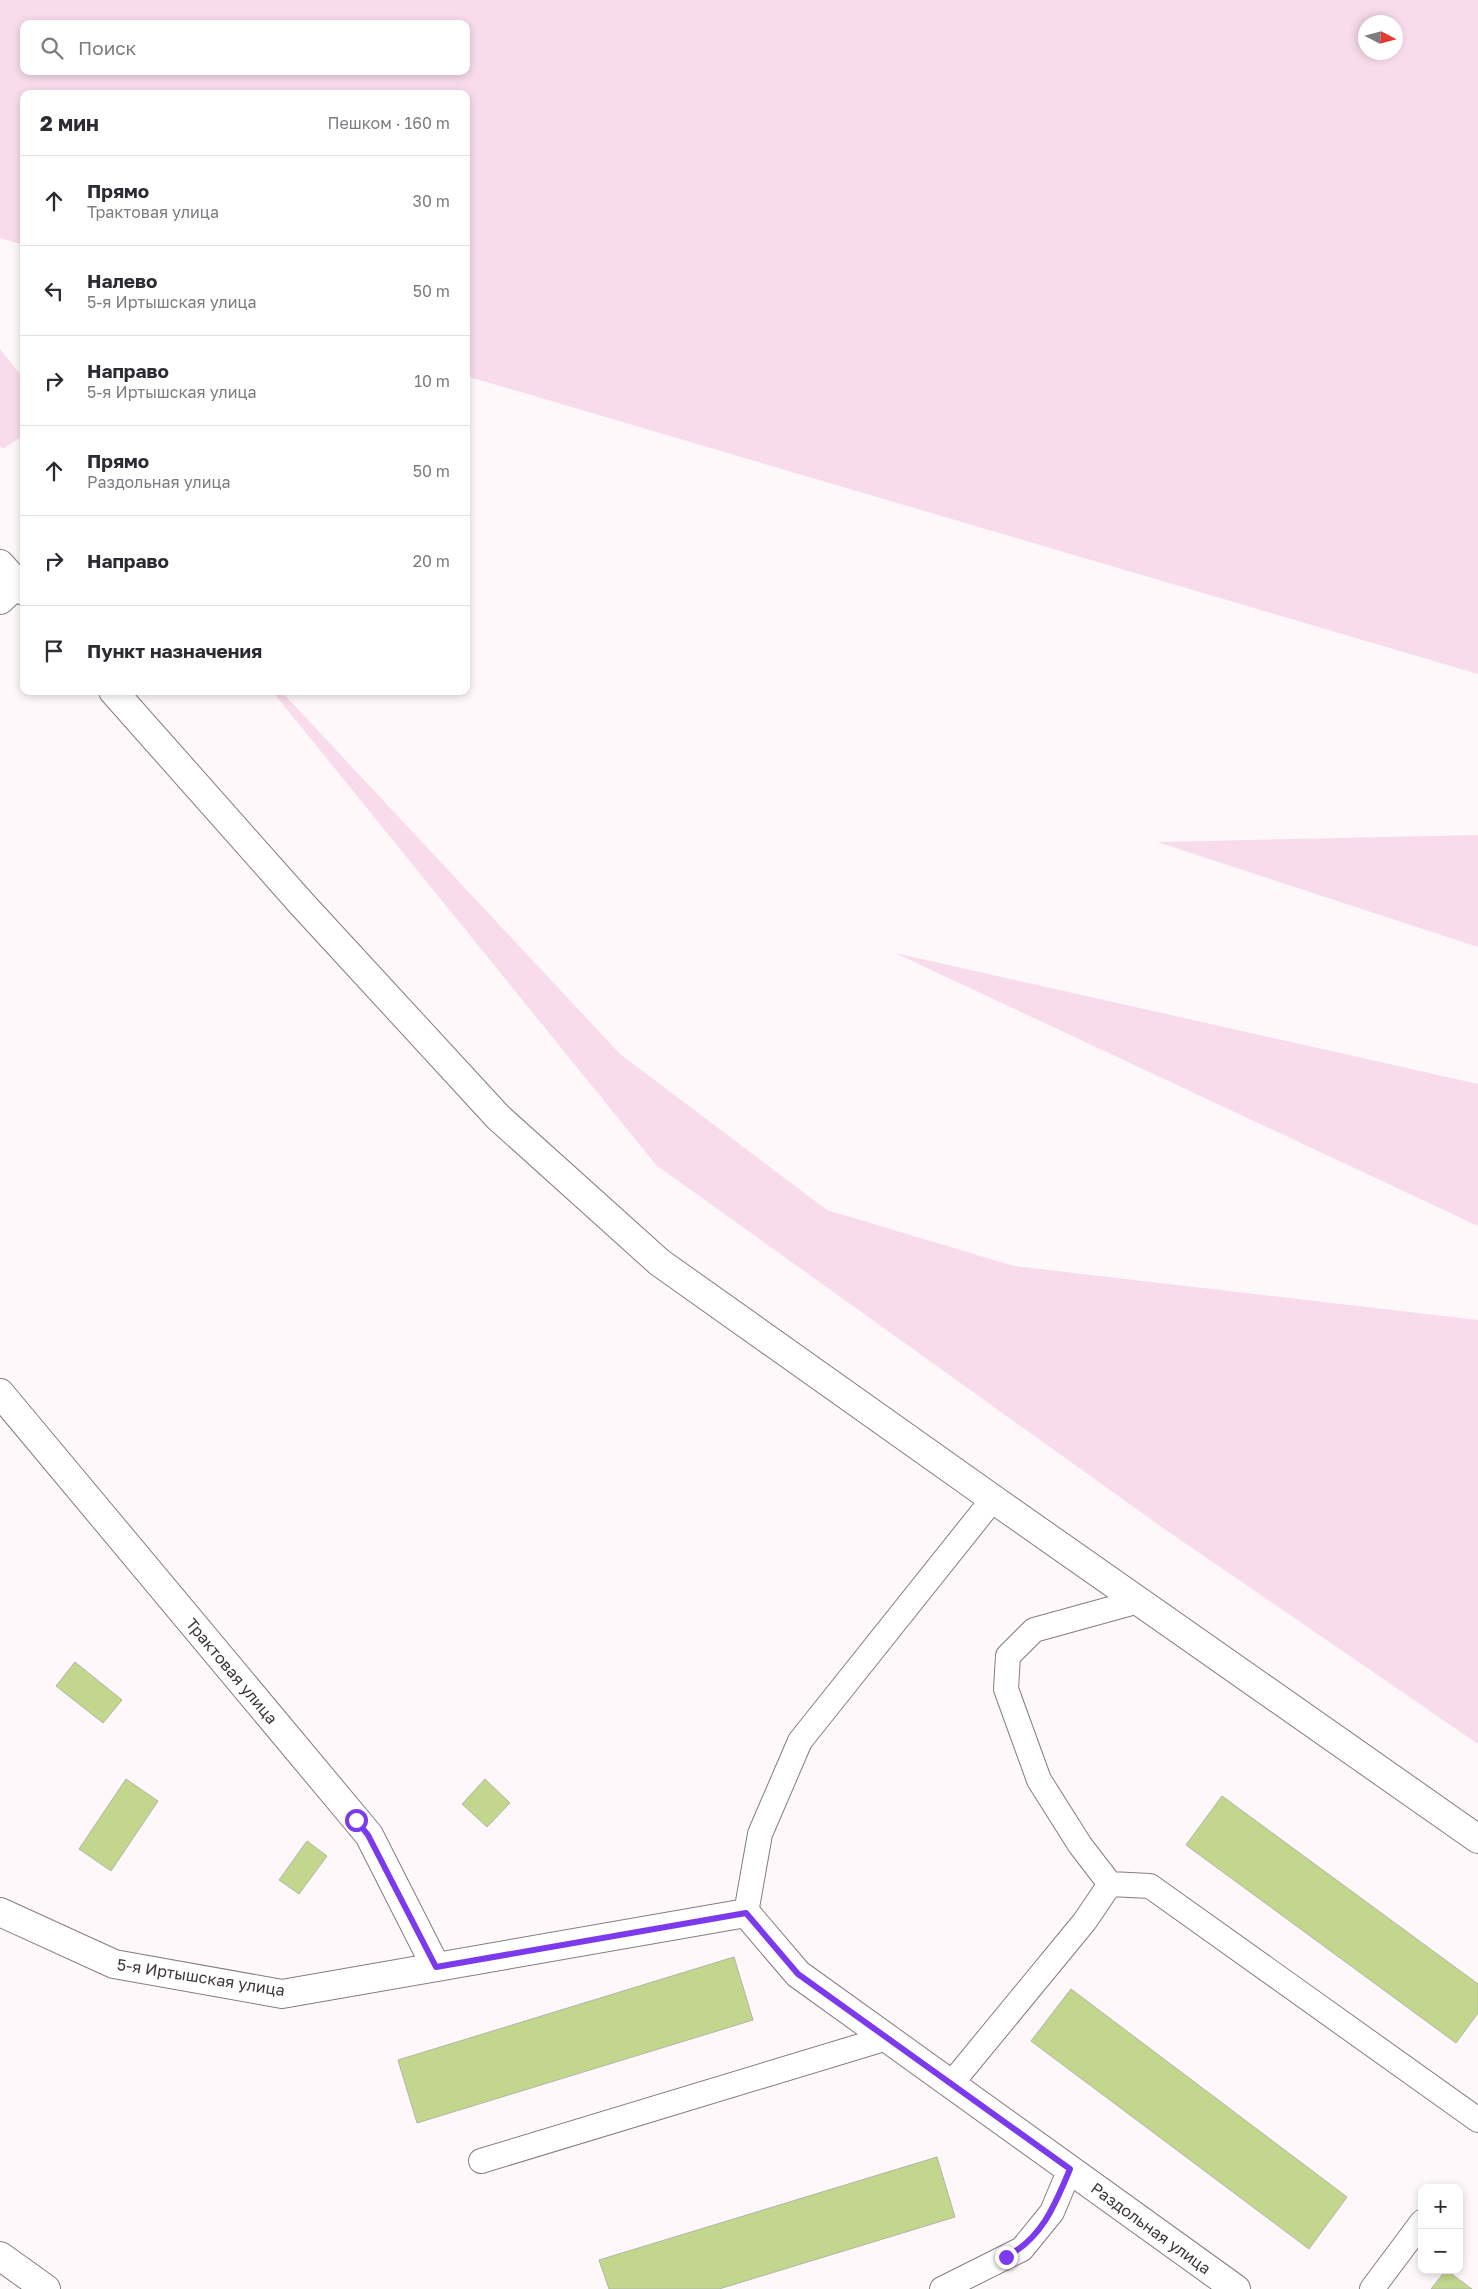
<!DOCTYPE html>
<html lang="ru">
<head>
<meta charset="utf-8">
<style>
	:root { --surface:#fff; --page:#f7f7f7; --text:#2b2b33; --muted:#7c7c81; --line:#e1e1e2 }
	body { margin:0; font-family:"Golos Text",sans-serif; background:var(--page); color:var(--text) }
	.controls { position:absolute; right:15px; bottom:15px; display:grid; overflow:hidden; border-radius:10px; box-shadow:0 2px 8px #0003 }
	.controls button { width:45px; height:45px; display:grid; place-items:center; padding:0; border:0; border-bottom:1px solid var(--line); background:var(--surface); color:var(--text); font:25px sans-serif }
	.compass { position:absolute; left:1358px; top:15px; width:45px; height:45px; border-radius:50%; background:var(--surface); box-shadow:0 2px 8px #0003; rotate:96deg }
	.stop { position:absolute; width:15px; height:15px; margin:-11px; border:4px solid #7c3aed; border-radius:50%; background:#fff }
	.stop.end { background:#7c3aed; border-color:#fff; box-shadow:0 1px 5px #0008 }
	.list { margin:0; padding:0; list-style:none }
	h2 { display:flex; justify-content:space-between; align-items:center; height:65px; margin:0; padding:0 20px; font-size:21px }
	h2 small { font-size:16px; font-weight:400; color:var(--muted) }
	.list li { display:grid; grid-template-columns:32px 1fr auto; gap:15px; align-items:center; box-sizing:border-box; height:90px; padding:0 20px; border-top:1px solid var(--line) }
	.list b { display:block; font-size:19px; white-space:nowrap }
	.list p { margin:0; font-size:16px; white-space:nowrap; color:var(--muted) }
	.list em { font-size:16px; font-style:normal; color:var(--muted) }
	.icon { flex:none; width:28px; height:28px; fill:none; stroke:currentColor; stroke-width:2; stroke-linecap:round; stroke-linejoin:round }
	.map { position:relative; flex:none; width:1478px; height:2289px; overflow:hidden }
	.search { position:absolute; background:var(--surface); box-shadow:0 2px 8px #0003; left:20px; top:20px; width:450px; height:55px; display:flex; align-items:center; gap:12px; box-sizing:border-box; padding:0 18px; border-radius:10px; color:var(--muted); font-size:19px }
	.panel { position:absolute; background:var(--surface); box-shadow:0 2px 8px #0003; left:20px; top:90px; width:450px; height:605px; border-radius:10px }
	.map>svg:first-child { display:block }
</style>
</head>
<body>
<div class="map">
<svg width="1478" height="2289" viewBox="0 0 1478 2289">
	<rect width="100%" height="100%" fill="#fff8fb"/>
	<path fill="#f8dcec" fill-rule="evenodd" d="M0,0H1478V674L466,376V94H24V245L0,238ZM1396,22V52H1366V22ZM24,24H466V71H24Z
		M0,349L24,379V435L3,449L0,446Z
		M272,691H281L620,1054L827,1210L1014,1266L1478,1320V1744L1163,1528L656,1165Z
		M1478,835V947L1157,842Z
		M895,953L1478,1084V1226Z"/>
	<path fill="#c2d78d" stroke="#b0b5a5" d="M75,1662L122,1700L103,1723L56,1686Z
		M126,1779L158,1801L111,1871L79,1849Z
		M485,1779L510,1803L487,1827L462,1804Z
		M1222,1796L1478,1984V2013L1456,2043L1186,1845Z
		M307,1841L327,1856L299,1894L279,1880Z
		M734,1957L753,2020L417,2123L398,2060Z
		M1071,1989L1347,2197L1309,2249L1031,2041Z
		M937,2157L955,2217L719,2289H609L599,2260Z
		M1446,2270L1472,2289H1431Z"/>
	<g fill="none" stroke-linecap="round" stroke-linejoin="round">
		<g stroke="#897a83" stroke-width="26">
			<path id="lane" d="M1110,1884L1150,1886L1478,2120
				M746,1913L760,1834L800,1741L993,1499
				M951,2084L1085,1921L1110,1884L1080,1845L1039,1780L1006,1689L1008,1656L1034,1630L1139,1601
				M481,2161L887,2038
				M942,2289L1022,2249L1052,2212L1070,2169
				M1372,2289L1422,2222"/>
		</g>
		<g stroke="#897a83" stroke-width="30">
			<path id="street" d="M0,600L17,584
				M0,1393L369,1835L436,1967
				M0,1912L114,1964L282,1994L746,1913L798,1974L1236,2289
				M0,2256L46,2289"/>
		</g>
		<g stroke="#897a83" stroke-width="30">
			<path id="secondary" d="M0,564L24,591
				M113,691L301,903L498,1117L659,1262L993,1499L1478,1839"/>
		</g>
		<use href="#lane" stroke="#fff" stroke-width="24"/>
		<use href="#street" stroke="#fff" stroke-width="28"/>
		<use href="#secondary" stroke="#fff" stroke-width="28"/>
	</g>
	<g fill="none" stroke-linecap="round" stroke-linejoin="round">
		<path stroke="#7c3aed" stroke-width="6" d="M356,1820L368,1835L436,1967L746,1913L798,1974L1070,2169C1055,2205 1042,2238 1006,2257"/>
	</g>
	<g text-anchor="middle" stroke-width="5" stroke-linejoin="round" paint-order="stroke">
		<g font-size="16" fill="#3d363a" stroke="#fff">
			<text transform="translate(232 1671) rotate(50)" y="6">Трактовая улица</text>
			<text transform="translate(201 1977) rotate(9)" y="6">5-я Иртышская улица</text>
			<text transform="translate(1151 2228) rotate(36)" y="6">Раздольная улица</text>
		</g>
	</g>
</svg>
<div class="controls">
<button>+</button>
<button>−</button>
</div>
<svg class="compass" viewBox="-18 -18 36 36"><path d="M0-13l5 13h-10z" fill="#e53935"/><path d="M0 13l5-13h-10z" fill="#7c7c81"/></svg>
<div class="stop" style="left:356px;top:1820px"></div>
<div class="stop end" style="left:1006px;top:2257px"></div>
<div class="search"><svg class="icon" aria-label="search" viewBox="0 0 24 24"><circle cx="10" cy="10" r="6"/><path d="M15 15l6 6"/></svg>Поиск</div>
<section class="panel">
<h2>2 мин<small>Пешком · 160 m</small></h2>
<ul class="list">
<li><svg class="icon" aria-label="ahead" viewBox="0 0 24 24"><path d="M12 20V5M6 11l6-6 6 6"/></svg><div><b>Прямо</b><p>Трактовая улица</p></div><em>30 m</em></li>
<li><svg class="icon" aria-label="left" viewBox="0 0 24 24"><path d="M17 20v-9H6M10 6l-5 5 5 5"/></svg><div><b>Налево</b><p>5-я Иртышская улица</p></div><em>50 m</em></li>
<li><svg class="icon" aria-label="right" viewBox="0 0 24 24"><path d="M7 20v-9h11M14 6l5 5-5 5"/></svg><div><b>Направо</b><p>5-я Иртышская улица</p></div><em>10 m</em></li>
<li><svg class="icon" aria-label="ahead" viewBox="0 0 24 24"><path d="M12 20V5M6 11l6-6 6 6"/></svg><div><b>Прямо</b><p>Раздольная улица</p></div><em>50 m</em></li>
<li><svg class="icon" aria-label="right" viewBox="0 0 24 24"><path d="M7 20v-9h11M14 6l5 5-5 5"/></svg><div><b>Направо</b></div><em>20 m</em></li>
<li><svg class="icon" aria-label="arrive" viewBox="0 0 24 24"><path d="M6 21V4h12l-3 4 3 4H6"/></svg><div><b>Пункт назначения</b></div></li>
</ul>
</section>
</div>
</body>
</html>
